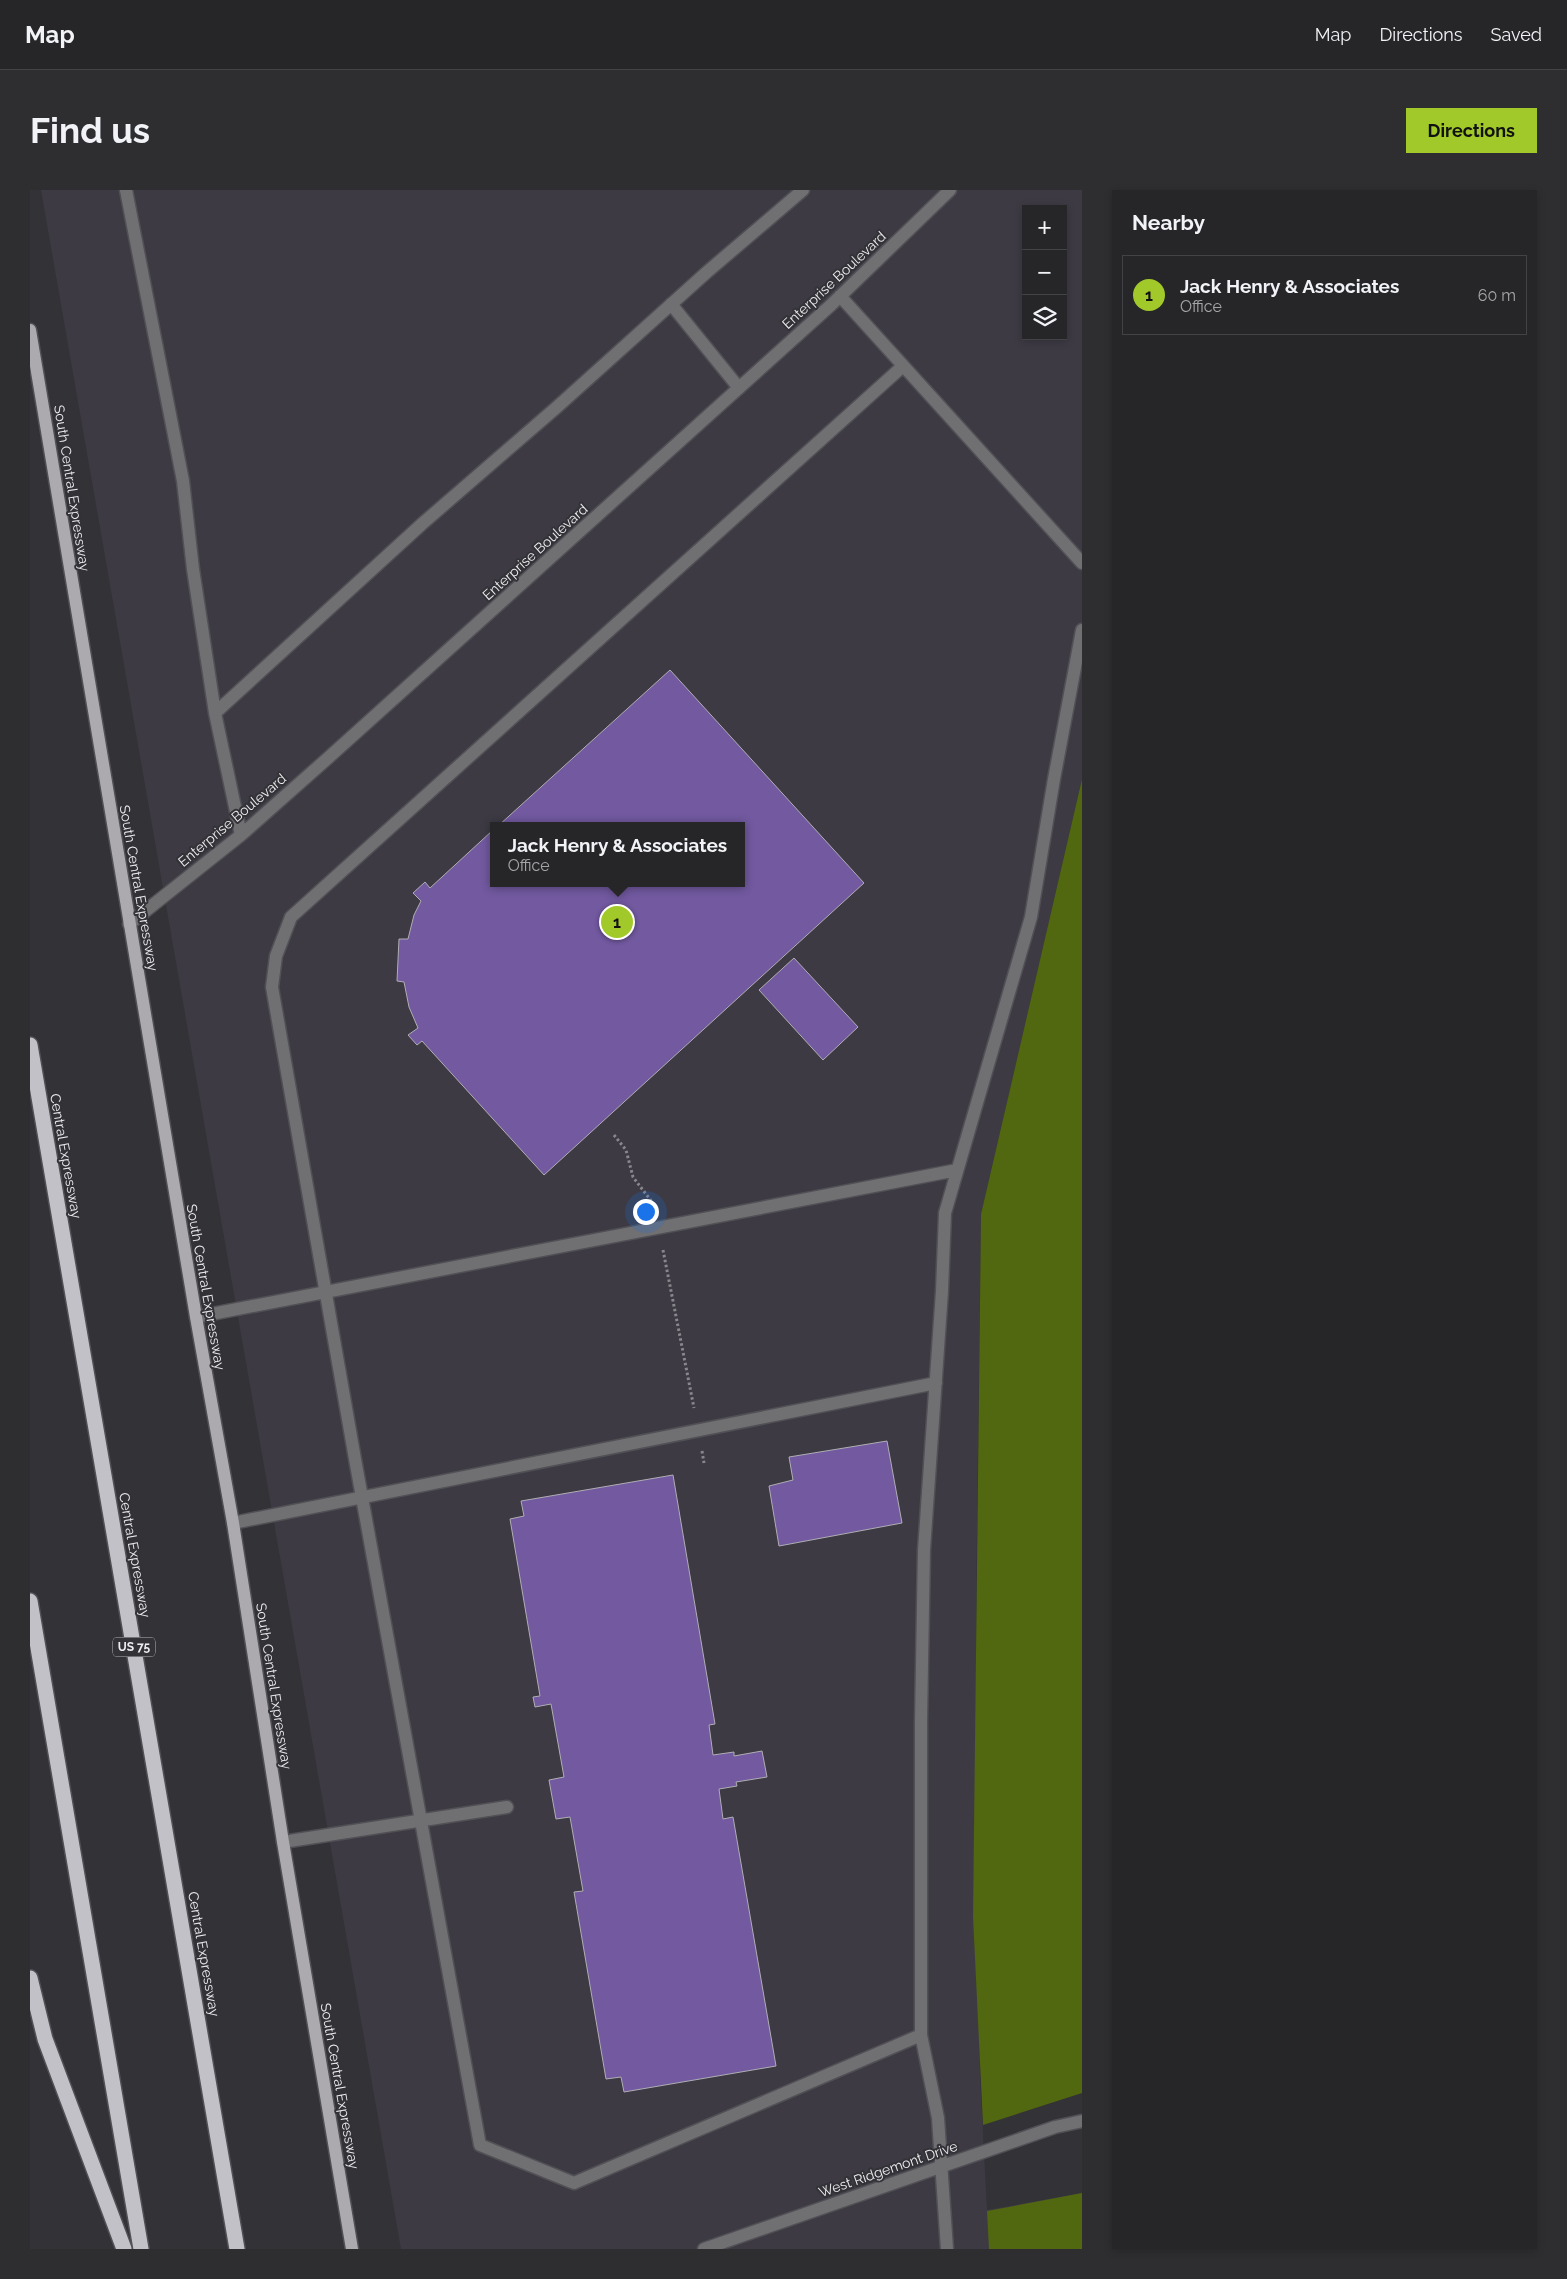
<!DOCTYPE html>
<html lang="en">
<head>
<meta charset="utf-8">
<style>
	:root { --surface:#262629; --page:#2e2e31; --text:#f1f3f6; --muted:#a4a5a8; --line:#424346; --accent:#a1c929 }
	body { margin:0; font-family:Raleway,sans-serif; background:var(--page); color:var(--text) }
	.controls { position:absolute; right:15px; top:15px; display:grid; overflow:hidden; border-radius:0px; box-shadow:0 2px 8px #0003 }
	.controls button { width:45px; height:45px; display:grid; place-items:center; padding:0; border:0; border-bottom:1px solid var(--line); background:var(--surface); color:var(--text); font:25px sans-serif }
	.you { position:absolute; left:615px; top:1021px; width:18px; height:18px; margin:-12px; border:4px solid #fff; border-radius:50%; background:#1a73e8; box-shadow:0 0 0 8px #1a73e833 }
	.badge { display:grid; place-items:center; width:32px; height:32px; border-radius:50%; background:var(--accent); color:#111; font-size:16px; font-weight:700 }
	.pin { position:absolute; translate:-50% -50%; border:2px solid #fff; box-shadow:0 1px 5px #0006 }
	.popup { position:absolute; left:460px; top:632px; width:255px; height:65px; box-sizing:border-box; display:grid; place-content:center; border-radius:0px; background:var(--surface); filter:drop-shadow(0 1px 4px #0005); font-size:16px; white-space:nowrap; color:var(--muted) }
	.popup b { font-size:19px; color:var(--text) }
	.popup::after { content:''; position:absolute; left:50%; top:100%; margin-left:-10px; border:10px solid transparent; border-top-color:var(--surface) }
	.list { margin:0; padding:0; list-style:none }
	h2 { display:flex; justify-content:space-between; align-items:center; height:65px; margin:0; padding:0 20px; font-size:21px }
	h2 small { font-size:16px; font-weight:400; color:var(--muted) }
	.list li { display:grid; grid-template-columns:32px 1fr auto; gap:15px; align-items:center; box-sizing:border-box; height:80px; margin:0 10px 10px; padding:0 10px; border:1px solid var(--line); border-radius:0px }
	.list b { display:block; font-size:19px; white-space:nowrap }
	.list p { margin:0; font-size:16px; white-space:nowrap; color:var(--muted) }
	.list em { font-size:16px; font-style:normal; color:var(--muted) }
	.icon { flex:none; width:28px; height:28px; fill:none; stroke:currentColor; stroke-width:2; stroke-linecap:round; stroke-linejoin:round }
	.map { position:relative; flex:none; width:1052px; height:2059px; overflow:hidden; border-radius:0px }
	header { display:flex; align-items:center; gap:30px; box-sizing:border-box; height:70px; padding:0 25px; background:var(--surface); border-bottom:1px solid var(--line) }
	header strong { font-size:24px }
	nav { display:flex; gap:28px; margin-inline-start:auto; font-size:18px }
	.intro { display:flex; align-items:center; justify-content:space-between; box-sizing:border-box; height:120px; padding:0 30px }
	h1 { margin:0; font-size:35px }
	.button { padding:12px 22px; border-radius:0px; background:var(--accent); color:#111; font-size:18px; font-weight:700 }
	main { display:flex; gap:30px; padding:0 30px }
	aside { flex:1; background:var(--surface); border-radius:0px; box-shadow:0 2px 8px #0003 }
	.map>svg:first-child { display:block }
</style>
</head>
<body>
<header>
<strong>Map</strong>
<nav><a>Map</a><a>Directions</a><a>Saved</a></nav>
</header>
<div class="intro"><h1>Find us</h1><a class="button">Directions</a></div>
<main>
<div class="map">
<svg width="1052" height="2059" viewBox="0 0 1052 2059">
	<rect width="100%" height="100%" fill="#333237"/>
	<path fill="#3d3a44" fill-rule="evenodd" d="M11,0H1052V589L951,1024L946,1421L950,1888L957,2020L1052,2003V2059H371ZM996,19H1033V146H996ZM463,636H711V693H463Z"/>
	<path fill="#516710" d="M1052,589V1903L953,1935L943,1727L951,1024Z
		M1052,2003V2059H959L957,2021Z"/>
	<path fill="#7259a0" stroke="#afaeb4" d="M640,480L834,693L514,985L392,851L387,855L378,845L388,838L379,817L374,792L367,791L369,749H378L384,725L391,711L383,703L395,692L400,698L463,640V693H711V636H468Z
		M764,768L828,837L793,870L729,800Z
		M857,1251L872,1333L749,1356L739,1296L763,1290L759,1267Z
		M643,1285L685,1534L679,1535L683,1565L704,1562V1566L732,1561L737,1587L706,1592L707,1596L689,1599L693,1629L703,1627L746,1876L594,1902L591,1887L576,1889L544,1702L553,1701L540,1627L526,1629L519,1590L534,1587L521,1514L505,1517L503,1507L510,1506L480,1329L494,1326L491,1311Z"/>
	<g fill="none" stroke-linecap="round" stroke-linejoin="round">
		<g stroke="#515055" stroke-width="15">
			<path id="minor" d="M96,0L153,291L163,379L185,523L211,645
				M810,106L1052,373
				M641,114L709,198
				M873,176L261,727L246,766L242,797L325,1269L450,1955L544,1993L891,1845
				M185,523L393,333L527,217L677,82L773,0
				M99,734L211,645L298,568L801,115L920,0
				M166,1127L927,980
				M203,1333L906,1193
				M253,1652L477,1617
				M674,2059L1025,1937L1052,1931
				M917,2059L908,1928L891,1845V1531L894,1360L912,1101L915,1023L1001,727L1024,589L1052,440"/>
		</g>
		<g stroke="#515055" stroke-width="15">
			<path id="major" d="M0,140L166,1127L203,1333L253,1652L322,2059"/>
		</g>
		<g stroke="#515055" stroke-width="18">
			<path id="highway" d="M0,855L207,2059
				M0,1411L111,2059
				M0,1788L15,1849L94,2059"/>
		</g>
		<path stroke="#88878c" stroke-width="3" stroke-dasharray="2.5 2.5" stroke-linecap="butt" d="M584,945L596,960L603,987L622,1012L623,1017
			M633,1060L664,1218
			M672,1261L674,1273"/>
		<use href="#minor" stroke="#706f72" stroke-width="12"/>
		<use href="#major" stroke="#acaaaf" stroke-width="12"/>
		<use href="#highway" stroke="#c3c1c8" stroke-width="15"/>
	</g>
	<g text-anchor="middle" stroke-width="4" stroke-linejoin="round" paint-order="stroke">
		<rect fill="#333237" stroke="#b6b5b8" stroke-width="1" x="83" y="1447.5" width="42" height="19" rx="4"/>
		<g font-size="12" font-weight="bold" fill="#eeedf0">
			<text x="104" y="1461">US 75</text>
		</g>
		<g font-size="14" fill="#eeedf0" stroke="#333237">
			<text transform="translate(804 90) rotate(-43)" y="5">Enterprise Boulevard</text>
			<text transform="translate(42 298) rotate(81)" y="5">South Central Expressway</text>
			<text transform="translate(505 362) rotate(-42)" y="5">Enterprise Boulevard</text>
			<text transform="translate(202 630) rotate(-40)" y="5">Enterprise Boulevard</text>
			<text transform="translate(109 698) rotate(80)" y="5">South Central Expressway</text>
			<text transform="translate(36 966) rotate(80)" y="5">Central Expressway</text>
			<text transform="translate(176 1097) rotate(80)" y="5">South Central Expressway</text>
			<text transform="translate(105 1365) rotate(80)" y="5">Central Expressway</text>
			<text transform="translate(244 1496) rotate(81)" y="5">South Central Expressway</text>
			<text transform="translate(174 1764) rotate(80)" y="5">Central Expressway</text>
			<text transform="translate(310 1896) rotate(80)" y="5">South Central Expressway</text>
			<text transform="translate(858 1979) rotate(-19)" y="5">West Ridgemont Drive</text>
		</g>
	</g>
</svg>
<div class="controls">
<button>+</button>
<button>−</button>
<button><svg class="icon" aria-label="layers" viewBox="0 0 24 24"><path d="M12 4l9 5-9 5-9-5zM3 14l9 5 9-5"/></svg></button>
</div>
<div class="you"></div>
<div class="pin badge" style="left:587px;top:732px">1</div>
<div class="popup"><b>Jack Henry &amp; Associates</b>Office</div>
</div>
<aside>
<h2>Nearby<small></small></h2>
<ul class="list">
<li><span class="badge">1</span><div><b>Jack Henry &amp; Associates</b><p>Office</p></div><em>60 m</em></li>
</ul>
</aside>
</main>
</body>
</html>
